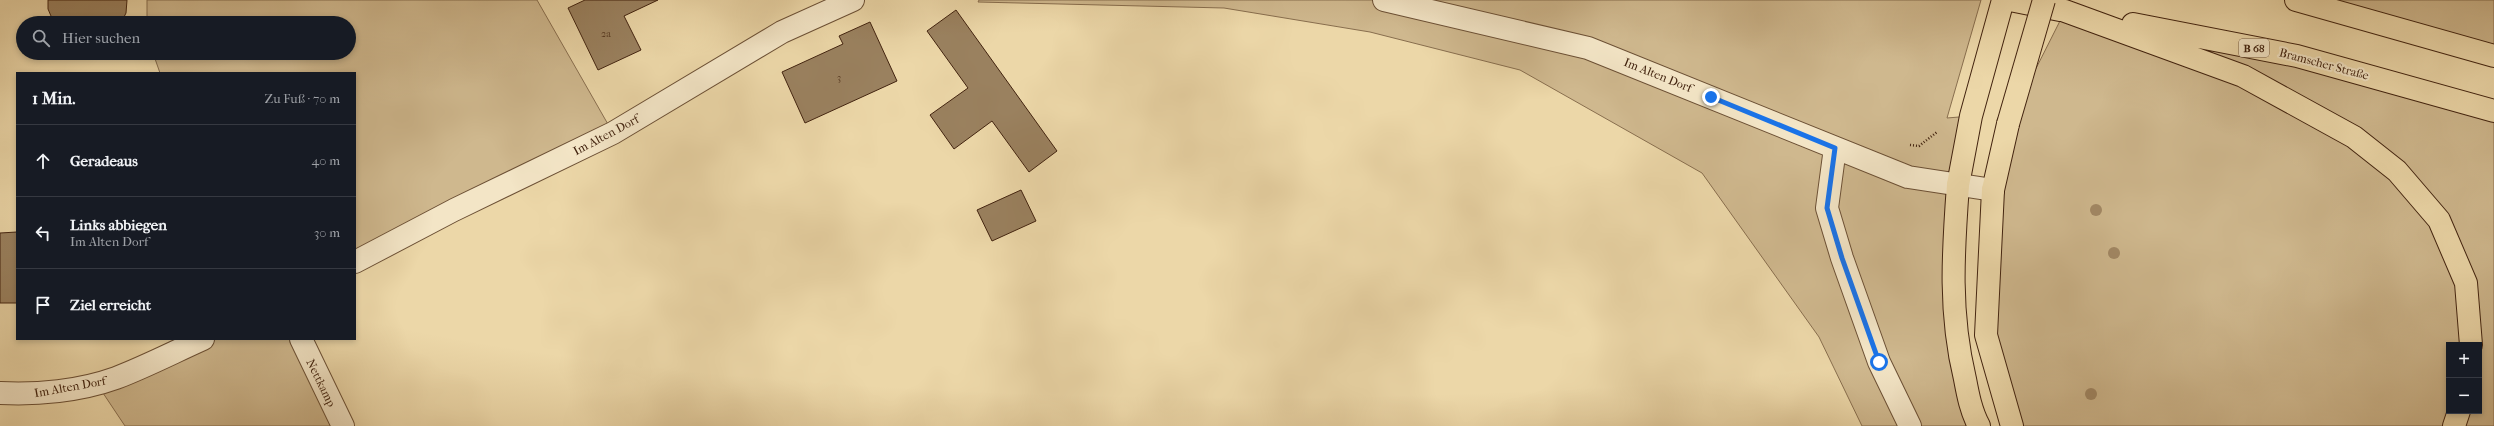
<!DOCTYPE html>
<html lang="de">
<head>
<meta charset="utf-8">
<style>
	:root { --surface:#171b24; --page:#20242c; --text:#f1f3f6; --muted:#9ea1a6; --line:#363941 }
	body { margin:0; font-family:"IM FELL French Canon",serif; background:var(--page); color:var(--text) }
	.controls { position:absolute; right:12px; bottom:12px; display:grid; overflow:hidden; border-radius:0px; box-shadow:0 2px 6px #0003 }
	.controls button { width:36px; height:36px; display:grid; place-items:center; padding:0; border:0; border-bottom:1px solid var(--line); background:var(--surface); color:var(--text); font:20px sans-serif }
	.stop { position:absolute; width:12px; height:12px; margin:-9px; border:3px solid #1a73e8; border-radius:50%; background:#fff }
	.stop.end { background:#1a73e8; border-color:#fff; box-shadow:0 1px 4px #0008 }
	.list { margin:0; padding:0; list-style:none }
	h2 { display:flex; justify-content:space-between; align-items:center; height:52px; margin:0; padding:0 16px; font-size:17px }
	h2 small { font-size:13px; font-weight:400; color:var(--muted) }
	.list li { display:grid; grid-template-columns:26px 1fr auto; gap:12px; align-items:center; box-sizing:border-box; height:72px; padding:0 16px; border-top:1px solid var(--line) }
	.list b { display:block; font-size:15px; white-space:nowrap }
	.list p { margin:0; font-size:13px; white-space:nowrap; color:var(--muted) }
	.list em { font-size:13px; font-style:normal; color:var(--muted) }
	.icon { flex:none; width:22px; height:22px; fill:none; stroke:currentColor; stroke-width:2; stroke-linecap:round; stroke-linejoin:round }
	.map { position:relative; flex:none; width:2494px; height:426px; overflow:hidden }
	.search { position:absolute; background:var(--surface); box-shadow:0 2px 6px #0003; left:16px; top:16px; width:340px; height:44px; display:flex; align-items:center; gap:10px; box-sizing:border-box; padding:0 14px; border-radius:22px; color:var(--muted); font-size:15px }
	.panel { position:absolute; background:var(--surface); box-shadow:0 2px 6px #0003; left:16px; top:72px; width:340px; height:268px; border-radius:0px }
	.map>svg:first-child { display:block }
</style>
</head>
<body>
<div class="map">
<svg width="2494" height="426" viewBox="0 0 2494 426">
	<rect width="100%" height="100%" fill="#ecd7a8"/>
	<filter id="stains"><feTurbulence type="fractalNoise" baseFrequency=".005" numOctaves="4"/><feColorMatrix values="0 0 0 0 .2 0 0 0 0 .09 0 0 0 0 .02 0 0 0 .5 -.17"/></filter>
	<radialGradient id="worn" r=".72"><stop offset=".6" stop-color="#630" stop-opacity="0"/><stop offset="1" stop-color="#630" stop-opacity=".3"/></radialGradient>
	<path fill="#cfb88e" stroke="#886e4e" fill-rule="evenodd" d="M147,0H537L613,133L355,262V73H160L153,53H349V23H147Z
		M979,0H1981L1947,118L1971,116L1952,272L1979,426H1862L1819,337L1702,173L1520,70L1370,32L1224,8L978,2Z
		M2303,0H2494V56Z
		M2065,11L2494,111V426H2012L1986,335L2008,124ZM2449,345H2479V411H2449Z
		M203,339H301L343,426H125L97,384Z"/>
	<path fill="#9a815f" stroke="#42230f" d="M48,0H127L126,13L121,23H54L48,9Z
		M585,0H658L624,16L641,50L598,70L568,8Z
		M956,10L1057,151L1029,172L992,121L954,149L930,115L968,88L927,31Z
		M870,22L897,81L805,123L782,72L843,44L839,36Z
		M1021,190L1036,221L992,241L977,210Z
		M17,232V303H0V233Z"/>
	<g fill="none" stroke-linecap="round" stroke-linejoin="round">
		<g stroke="#6c5035" stroke-width="24">
			<path id="minor" d="M1384,0L1588,48L1908,177L1993,190
				M1835,148L1827,208L1842,258L1879,362L1910,426
				M355,262L454,210L613,133L782,32L853,0
				M301,339L343,426
				M0,393C37,395 80,391 116,378C145,367 174,352 203,339"/>
		</g>
		<g stroke="#42230f" stroke-width="24">
			<path id="major" d="M1958,185L1971,116L2003,0
				M1993,190L2008,124"/>
		</g>
		<g stroke="#42230f" stroke-width="24">
			<path id="highway" d="M2010,0L2060,10
				M2296,0L2494,56
				M2065,11L2243,76L2354,137L2397,171L2439,220L2466,283L2471,345
				M2133,24L2297,56L2494,111
				M1958,185C1953,253 1949,313 1965,379C1968,395 1971,411 1979,426
				M1993,190L1986,335L2012,426
				M2454,426L2459,411"/>
		</g>
		<path stroke="#42230f" stroke-width="2.5" stroke-dasharray="1 2" stroke-linecap="butt" d="M1910,145L1919,146L1937,132"/>
		<use href="#minor" stroke="#f3e5c6" stroke-width="22"/>
		<use href="#major" stroke="#ecd7a8" stroke-width="22"/>
		<use href="#highway" stroke="#ecd7a8" stroke-width="22"/>
		<g stroke="#42230f" stroke-width="24" stroke-linecap="butt">
			<path id="major-bridge" d="M2008,124L2044,0"/>
		</g>
		<use href="#major-bridge" stroke="#ecd7a8" stroke-width="22"/>
	</g>
	<g fill="#a28865">
		<circle cx="2096" cy="210" r="6"/>
		<circle cx="2114" cy="253" r="6"/>
		<circle cx="2091" cy="394" r="6"/>
	</g>
	<g fill="none" stroke-linecap="round" stroke-linejoin="round">
		<path stroke="#1a73e8" stroke-width="5" d="M1711,97L1835,148L1827,208L1842,258L1879,362"/>
	</g>
	<g text-anchor="middle" stroke-width="4" stroke-linejoin="round" paint-order="stroke">
		<g font-size="10" fill="#583a23">
			<text x="606" y="37">2a</text>
			<text x="839" y="81">3</text>
		</g>
		<rect fill="#f3e5c6" stroke="#775d46" stroke-width="1" x="2239" y="39" width="30" height="18" rx="3"/>
		<g font-size="11" font-weight="bold" fill="#42230f">
			<text x="2254" y="52">B 68</text>
		</g>
		<g font-size="12" fill="#42230f" stroke="#f3e5c6">
			<text transform="translate(2324 64) rotate(15)" y="4">Bramscher Straße</text>
			<text transform="translate(1658 75) rotate(22)" y="4">Im Alten Dorf</text>
			<text transform="translate(606 135) rotate(-28)" y="4">Im Alten Dorf</text>
			<text transform="translate(321 383) rotate(64)" y="4">Nettkamp</text>
			<text transform="translate(70 387) rotate(-10)" y="4">Im Alten Dorf</text>
		</g>
	</g>
	<rect width="100%" height="100%" filter="url(#stains)"/>
	<rect width="100%" height="100%" fill="url(#worn)"/>
</svg>
<div class="controls">
<button>+</button>
<button>−</button>
</div>
<div class="stop" style="left:1879px;top:362px"></div>
<div class="stop end" style="left:1711px;top:97px"></div>
<div class="search"><svg class="icon" aria-label="search" viewBox="0 0 24 24"><circle cx="10" cy="10" r="6"/><path d="M15 15l6 6"/></svg>Hier suchen</div>
<section class="panel">
<h2>1 Min.<small>Zu Fuß · 70 m</small></h2>
<ul class="list">
<li><svg class="icon" aria-label="ahead" viewBox="0 0 24 24"><path d="M12 20V5M6 11l6-6 6 6"/></svg><div><b>Geradeaus</b></div><em>40 m</em></li>
<li><svg class="icon" aria-label="left" viewBox="0 0 24 24"><path d="M17 20v-9H6M10 6l-5 5 5 5"/></svg><div><b>Links abbiegen</b><p>Im Alten Dorf</p></div><em>30 m</em></li>
<li><svg class="icon" aria-label="arrive" viewBox="0 0 24 24"><path d="M6 21V4h12l-3 4 3 4H6"/></svg><div><b>Ziel erreicht</b></div></li>
</ul>
</section>
</div>
</body>
</html>
